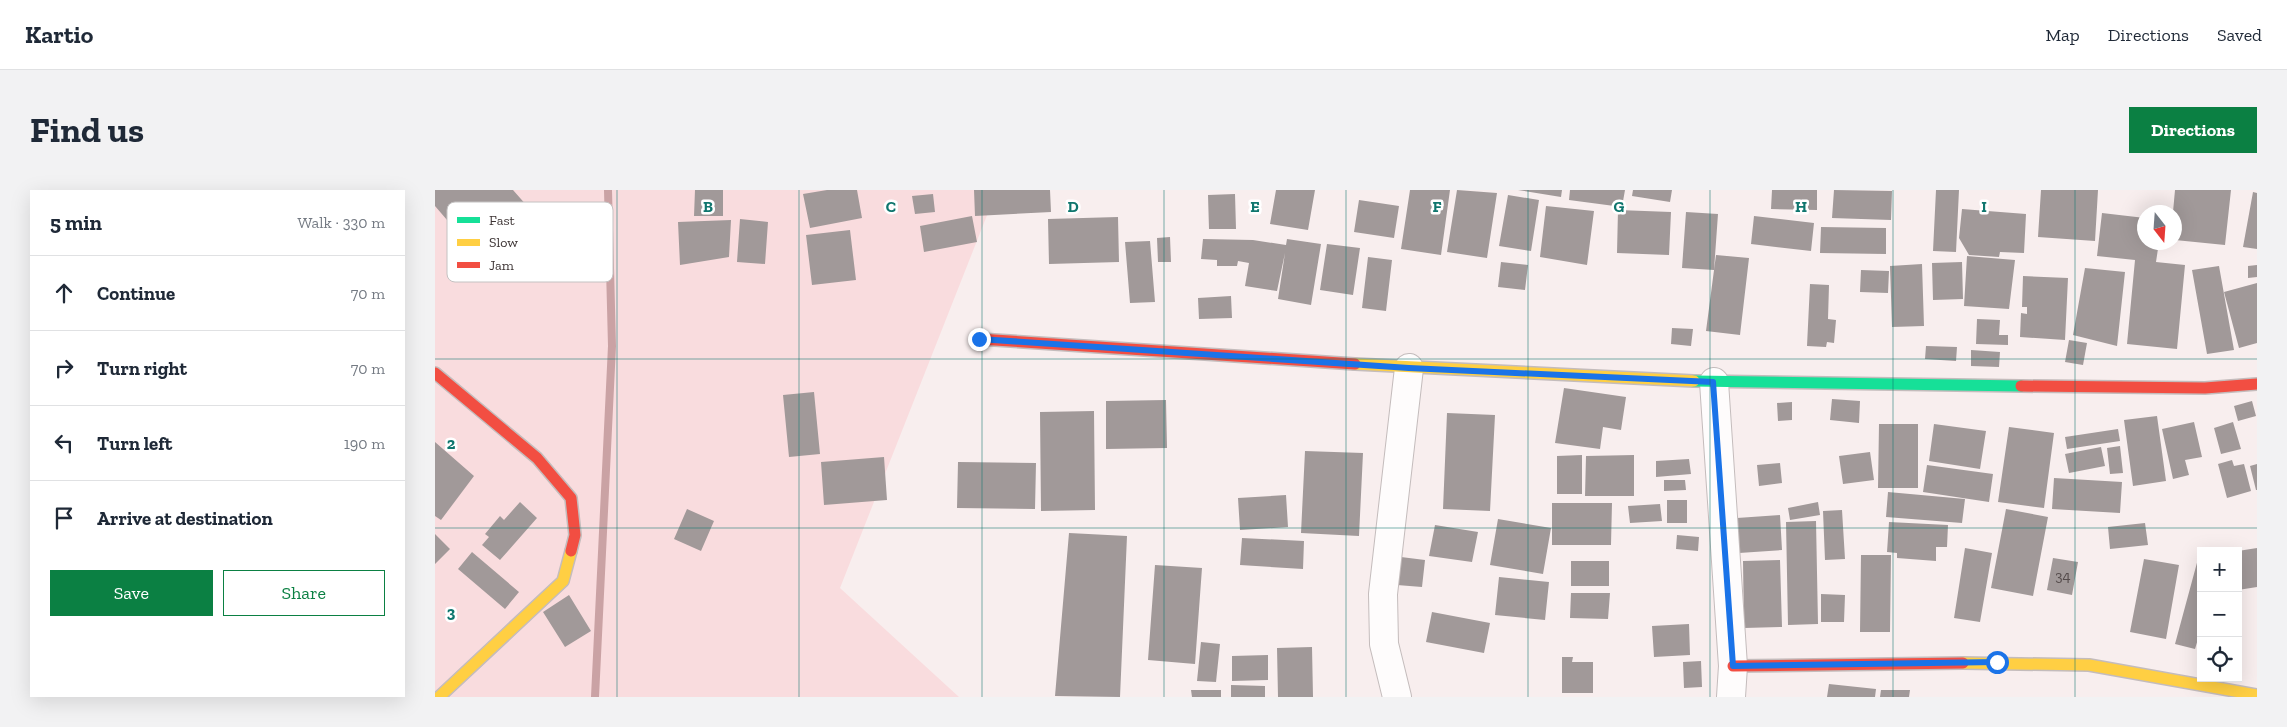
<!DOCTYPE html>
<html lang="en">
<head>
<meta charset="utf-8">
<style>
	:root { --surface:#fff; --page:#f2f2f3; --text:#1f2937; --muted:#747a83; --line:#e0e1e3; --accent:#0b8043 }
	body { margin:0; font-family:"Zilla Slab",serif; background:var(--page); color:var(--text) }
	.controls { position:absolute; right:15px; bottom:15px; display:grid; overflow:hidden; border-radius:0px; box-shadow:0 5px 20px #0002 }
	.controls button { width:45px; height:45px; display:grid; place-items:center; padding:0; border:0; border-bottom:1px solid var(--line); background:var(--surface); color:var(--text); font:25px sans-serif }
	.compass { position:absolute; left:1702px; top:15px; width:45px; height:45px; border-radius:50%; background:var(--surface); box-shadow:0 5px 20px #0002; rotate:163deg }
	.stop { position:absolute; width:15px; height:15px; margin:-11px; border:4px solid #1a73e8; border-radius:50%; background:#fff }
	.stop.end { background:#1a73e8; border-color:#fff; box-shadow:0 1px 5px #0008 }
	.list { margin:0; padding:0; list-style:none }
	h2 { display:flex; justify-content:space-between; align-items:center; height:65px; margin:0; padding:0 20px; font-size:21px }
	h2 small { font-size:16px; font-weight:400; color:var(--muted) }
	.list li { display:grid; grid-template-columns:32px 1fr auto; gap:15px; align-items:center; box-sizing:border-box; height:75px; padding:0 20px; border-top:1px solid var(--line) }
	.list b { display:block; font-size:19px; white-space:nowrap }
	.list em { font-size:16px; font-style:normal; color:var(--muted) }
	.actions { display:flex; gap:10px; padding:15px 20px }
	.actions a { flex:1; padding:11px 0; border:1px solid var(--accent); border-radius:0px; text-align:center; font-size:18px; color:var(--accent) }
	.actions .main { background:var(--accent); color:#fff }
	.icon { flex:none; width:28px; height:28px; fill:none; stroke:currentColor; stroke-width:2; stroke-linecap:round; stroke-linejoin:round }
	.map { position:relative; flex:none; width:1822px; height:507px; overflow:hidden; border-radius:0px }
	header { display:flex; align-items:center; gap:30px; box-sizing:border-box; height:70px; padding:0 25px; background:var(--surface); border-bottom:1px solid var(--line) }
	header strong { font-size:24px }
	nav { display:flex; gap:28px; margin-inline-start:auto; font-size:18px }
	.intro { display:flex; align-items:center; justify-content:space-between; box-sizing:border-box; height:120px; padding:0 30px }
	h1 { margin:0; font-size:35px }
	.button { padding:12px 22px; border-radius:0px; background:var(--accent); color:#fff; font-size:18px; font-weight:700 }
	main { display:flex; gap:30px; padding:0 30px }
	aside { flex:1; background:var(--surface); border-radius:0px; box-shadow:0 5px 20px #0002 }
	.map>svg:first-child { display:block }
</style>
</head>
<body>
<header>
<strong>Kartio</strong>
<nav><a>Map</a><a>Directions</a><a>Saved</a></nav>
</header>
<div class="intro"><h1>Find us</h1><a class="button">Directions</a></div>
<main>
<aside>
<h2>5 min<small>Walk · 330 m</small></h2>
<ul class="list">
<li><svg class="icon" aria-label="ahead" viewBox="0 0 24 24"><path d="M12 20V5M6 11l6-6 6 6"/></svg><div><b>Continue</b></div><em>70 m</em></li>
<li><svg class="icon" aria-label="right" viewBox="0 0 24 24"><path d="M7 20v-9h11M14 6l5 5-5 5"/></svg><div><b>Turn right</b></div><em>70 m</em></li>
<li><svg class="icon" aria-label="left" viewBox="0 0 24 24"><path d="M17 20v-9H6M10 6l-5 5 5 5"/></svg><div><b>Turn left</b></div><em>190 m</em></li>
<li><svg class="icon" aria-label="arrive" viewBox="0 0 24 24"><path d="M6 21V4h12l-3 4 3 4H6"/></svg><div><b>Arrive at destination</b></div></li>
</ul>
<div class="actions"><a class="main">Save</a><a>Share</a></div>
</aside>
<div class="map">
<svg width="1822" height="507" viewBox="0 0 1822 507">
	<rect width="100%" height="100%" fill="#f8eeee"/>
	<path fill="#f9dcde" d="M0,0H562L405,398L524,507H0Z"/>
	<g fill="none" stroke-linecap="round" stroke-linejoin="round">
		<path stroke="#caa2a4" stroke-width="8" d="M160,507L177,156L173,0"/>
	</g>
	<path fill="#a19999" d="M0,0H78L108,34L55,80L0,16Z
		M260,0H288V26H259Z
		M392,0H422L427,28L375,38L368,4Z
		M539,0H615L616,22L540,26Z
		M841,0H880L873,40L835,34Z
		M975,0H1015L1006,65L966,59Z
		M1022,0L1062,3L1052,68L1012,62Z
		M1083,0H1127L1126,7Z
		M1135,0H1190L1187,17L1134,10Z
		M1198,0H1237L1235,12L1197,6Z
		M1337,0H1382V20L1336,19Z
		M1399,0L1457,1L1456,30L1397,28Z
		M1501,0H1524L1521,62L1498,61Z
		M1606,0H1663L1660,51L1603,47Z
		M1740,0H1796L1790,55L1740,50L1738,22Z
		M1818,2L1822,3V59L1808,57Z
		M498,4L500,22L480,24L477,6Z
		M800,4L801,39H774L773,5Z
		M1073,5L1104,10L1096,61L1064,56Z
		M924,10L964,16L959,48L919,42Z
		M1111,16L1159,21L1152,75L1105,67Z
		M1527,19L1591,24L1589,63L1565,62L1564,67L1534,65L1524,48Z
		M1183,20L1236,22L1234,65L1182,63Z
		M1251,22L1283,24L1279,80L1247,78Z
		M1667,23L1710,28V52H1724L1721,72L1750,75L1742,159L1692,154L1700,70L1662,66Z
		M537,26L542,52L489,62L485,36Z
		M1319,26L1379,33L1376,61L1316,54Z
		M683,27L684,72L614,74L613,29Z
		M305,29L333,32L330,74L302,72Z
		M296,30L294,67L245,75L243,32Z
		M1386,37L1451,38V64L1385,63Z
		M415,40L421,90L377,95L371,45Z
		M735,47L736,72H723L722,48Z
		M768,49L818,50L851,55L852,49L886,54L876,115L843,109L850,63L842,101L810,96L814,73L803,71L802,76H782V70L766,69Z
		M715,51L720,112L695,113L690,52Z
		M892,54L925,58L918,105L885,100Z
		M1281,65L1314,68L1305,145L1271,141Z
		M1532,66L1580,70L1574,119L1529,116Z
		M933,67L957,70L951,121L927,118Z
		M1066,72L1093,75L1090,100L1063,97Z
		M1527,72L1528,109L1498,110L1497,73Z
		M1487,74L1489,136L1457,137L1455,76Z
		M1822,75V87L1813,88V76Z
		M1784,76L1799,160L1772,164L1757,80Z
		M1650,78L1690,82L1682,156L1638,145Z
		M1426,80L1454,81L1453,103L1425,102Z
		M1588,86L1633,88L1630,150L1585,147L1586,123L1592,124V117H1587Z
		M1822,93V153L1804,158L1789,102Z
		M1375,94L1394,95L1393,129L1401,130L1399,153L1392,152L1391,157L1372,156Z
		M796,106L797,128L764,129L763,108Z
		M1542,129L1565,130L1564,145H1573V155L1541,154Z
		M1237,138L1258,139L1256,156L1236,154Z
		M1634,150L1652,153L1648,175L1630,172Z
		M1491,156L1522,157L1521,171L1490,169Z
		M1536,160L1565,162L1564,177L1536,176Z
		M1129,198L1191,207L1186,240L1168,237L1165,259L1120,253Z
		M379,202L385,264L354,267L348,205Z
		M1397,209L1425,211L1424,233L1395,230Z
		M731,210L732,258L671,259V211Z
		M1817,211L1821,226L1803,231L1799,216Z
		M1357,212V230L1343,231L1342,213Z
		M659,221L660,320L606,321L605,222Z
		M1012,223L1060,225L1055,321L1008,319Z
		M1722,226L1731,291L1698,296L1689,230Z
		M1759,232L1767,267L1750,270L1754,285L1738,289L1727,239Z
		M1798,232L1806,259L1786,264L1779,238Z
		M1444,234H1483V298H1443Z
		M1499,234L1551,241L1545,279L1494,271Z
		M1574,237L1619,243L1609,318L1563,312Z
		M1683,239L1685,251L1632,259L1630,247Z
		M0,252L39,286L6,330L0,326Z
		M1685,256L1688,283L1675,284L1672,258Z
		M1666,257L1670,276L1634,283L1630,264Z
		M870,261L928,263L924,346L866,343Z
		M1435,262L1439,290L1408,294L1404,266Z
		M1147,265V304H1122V266Z
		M1199,265V306H1150L1151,266Z
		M449,267L452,310L389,315L386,272Z
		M1254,269L1256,284L1221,287V271Z
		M1797,270L1799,276L1809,274L1816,301L1792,308L1783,274Z
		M523,272L601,273L600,319L522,318Z
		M1345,273L1347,293L1324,296L1322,275Z
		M1822,274V300H1821L1815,276Z
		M1492,275L1558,284L1554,312L1488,302Z
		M1619,288L1687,292L1685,323L1617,319Z
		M1229,290H1250L1251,300L1229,301Z
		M1453,302L1530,309L1527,333L1451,327Z
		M851,305L853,337L805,340L803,308Z
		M1232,310H1252V333H1232Z
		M85,312L102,328L65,370L47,355L54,347L50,344L65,326L69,330Z
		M1383,312L1385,325L1355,330L1353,318Z
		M1117,313H1177L1176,355H1117Z
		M1225,314L1227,331L1195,333L1193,316Z
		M252,319L279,331L266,361L239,349Z
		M1571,319L1613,327L1598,406L1556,398Z
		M1407,320L1410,369L1390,370L1388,321Z
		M1345,325L1347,360L1304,363L1302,328Z
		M1063,329L1116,338L1108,384L1055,375Z
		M1381,331L1383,434L1353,435L1351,332Z
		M1454,332L1513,335L1512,357H1501V371L1462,368V363L1452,362Z
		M1710,333L1713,355L1675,359L1673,337Z
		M1000,335L1043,342L1037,372L994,366Z
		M634,343L692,346L685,507L620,506Z
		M0,344L15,359L0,374Z
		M1242,345L1264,347L1263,361L1241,359Z
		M807,348L869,351L868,379L805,375Z
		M1530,358L1557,363L1545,432L1519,428Z
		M1822,358V397L1803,400V361Z
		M37,362L84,402L70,419L23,379Z
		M1426,365H1456L1455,442H1425Z
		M966,367L990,370L987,397L962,395Z
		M1618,368L1643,372L1637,405L1612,400Z
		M1709,369L1744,375L1731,449L1695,442Z
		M1763,369L1766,370V439L1760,459L1740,454Z
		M1345,370L1347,437L1309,438L1308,371Z
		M1136,371H1174V396H1136Z
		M720,375L767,378L760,474L713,470Z
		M1064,387L1114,392L1110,430L1060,425Z
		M1136,403H1175L1173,429L1135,428Z
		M1386,404L1410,405L1409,432H1386Z
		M134,405L156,441L130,457L108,422Z
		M997,422L1055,433L1049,463L991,452Z
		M1254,434L1255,465L1219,467L1217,436Z
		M766,452L785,454L781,492L762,491Z
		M877,457L878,507H843L842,458Z
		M833,465V490L797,491V466Z
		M1127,467H1138L1137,472H1158V503H1127Z
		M1266,471L1267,497L1249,498L1248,472Z
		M1394,494L1441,499L1440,507H1392Z
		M796,495L830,496V507H796Z
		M756,500H786V507H757Z
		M1446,500H1475L1474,507H1445Z"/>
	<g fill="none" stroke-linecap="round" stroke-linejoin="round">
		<g stroke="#c4bcbc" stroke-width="30">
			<path id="street" d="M1279,192L1298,476L1296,507
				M962,507L949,454L948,404L974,178"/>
		</g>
		<g stroke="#c4bcbc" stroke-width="14">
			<path id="fast" d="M1259,191L1586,196"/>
		</g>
		<g stroke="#c4bcbc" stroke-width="14">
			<path id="slow" d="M920,174L1259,191
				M1528,473L1654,475L1822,505
				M4,507L128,391L136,361"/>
		</g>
		<g stroke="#c4bcbc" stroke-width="14">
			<path id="jam" d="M544,149L920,174
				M0,183L102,268L136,308L140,345L136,361
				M1586,196L1770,198L1822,194
				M1298,476L1528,473"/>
		</g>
		<use href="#street" stroke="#fefcfc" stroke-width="28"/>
		<use href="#fast" stroke="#16e098" stroke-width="11"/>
		<use href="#slow" stroke="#ffcf43" stroke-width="11"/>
		<use href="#jam" stroke="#f24e42" stroke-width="11"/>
	</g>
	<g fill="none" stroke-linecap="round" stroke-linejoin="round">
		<path stroke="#1a73e8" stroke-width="6" d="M544,149L974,178L1278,192L1298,476L1562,472"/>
	</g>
	<path fill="none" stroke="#0f766e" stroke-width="1" stroke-opacity="0.55" d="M182,0V507M364,0V507M547,0V507M729,0V507M911,0V507M1093,0V507M1275,0V507M1458,0V507M1640,0V507M0,169H1822M0,338H1822"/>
	<g text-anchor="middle" stroke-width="5" stroke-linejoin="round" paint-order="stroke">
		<g font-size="15" fill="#554c4c">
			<text x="1628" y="391">34</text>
		</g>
	</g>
	<rect x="12" y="12" width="166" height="80" rx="8" fill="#fff" stroke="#c4c2c2" stroke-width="1"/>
	<rect x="22" y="27" width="23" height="6" fill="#16e098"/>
	<rect x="22" y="49" width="23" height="7" fill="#ffcf43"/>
	<rect x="22" y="72" width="23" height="6" fill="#f24e42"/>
	<g font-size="14" fill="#3c3333">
		<text x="54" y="35">Fast</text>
		<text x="54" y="57">Slow</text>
		<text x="54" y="80">Jam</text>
	</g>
	<g font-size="16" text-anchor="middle" font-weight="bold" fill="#0f766e" stroke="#fff" stroke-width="5" stroke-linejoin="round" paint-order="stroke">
		<text x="273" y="22">B</text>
		<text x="456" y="22">C</text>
		<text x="638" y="22">D</text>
		<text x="820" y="22">E</text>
		<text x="1002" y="22">F</text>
		<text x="1184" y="22">G</text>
		<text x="1366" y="22">H</text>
		<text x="1549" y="22">I</text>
		<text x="16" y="259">2</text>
		<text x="16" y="428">3</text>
	</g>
</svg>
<div class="controls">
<button>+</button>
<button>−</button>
<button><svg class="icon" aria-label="locate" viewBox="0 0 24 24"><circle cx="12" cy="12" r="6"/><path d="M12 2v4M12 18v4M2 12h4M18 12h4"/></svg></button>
</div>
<svg class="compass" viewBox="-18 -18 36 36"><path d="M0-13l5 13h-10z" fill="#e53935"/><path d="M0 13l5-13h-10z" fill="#747a83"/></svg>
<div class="stop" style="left:1562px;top:472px"></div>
<div class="stop end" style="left:544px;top:149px"></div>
</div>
</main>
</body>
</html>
